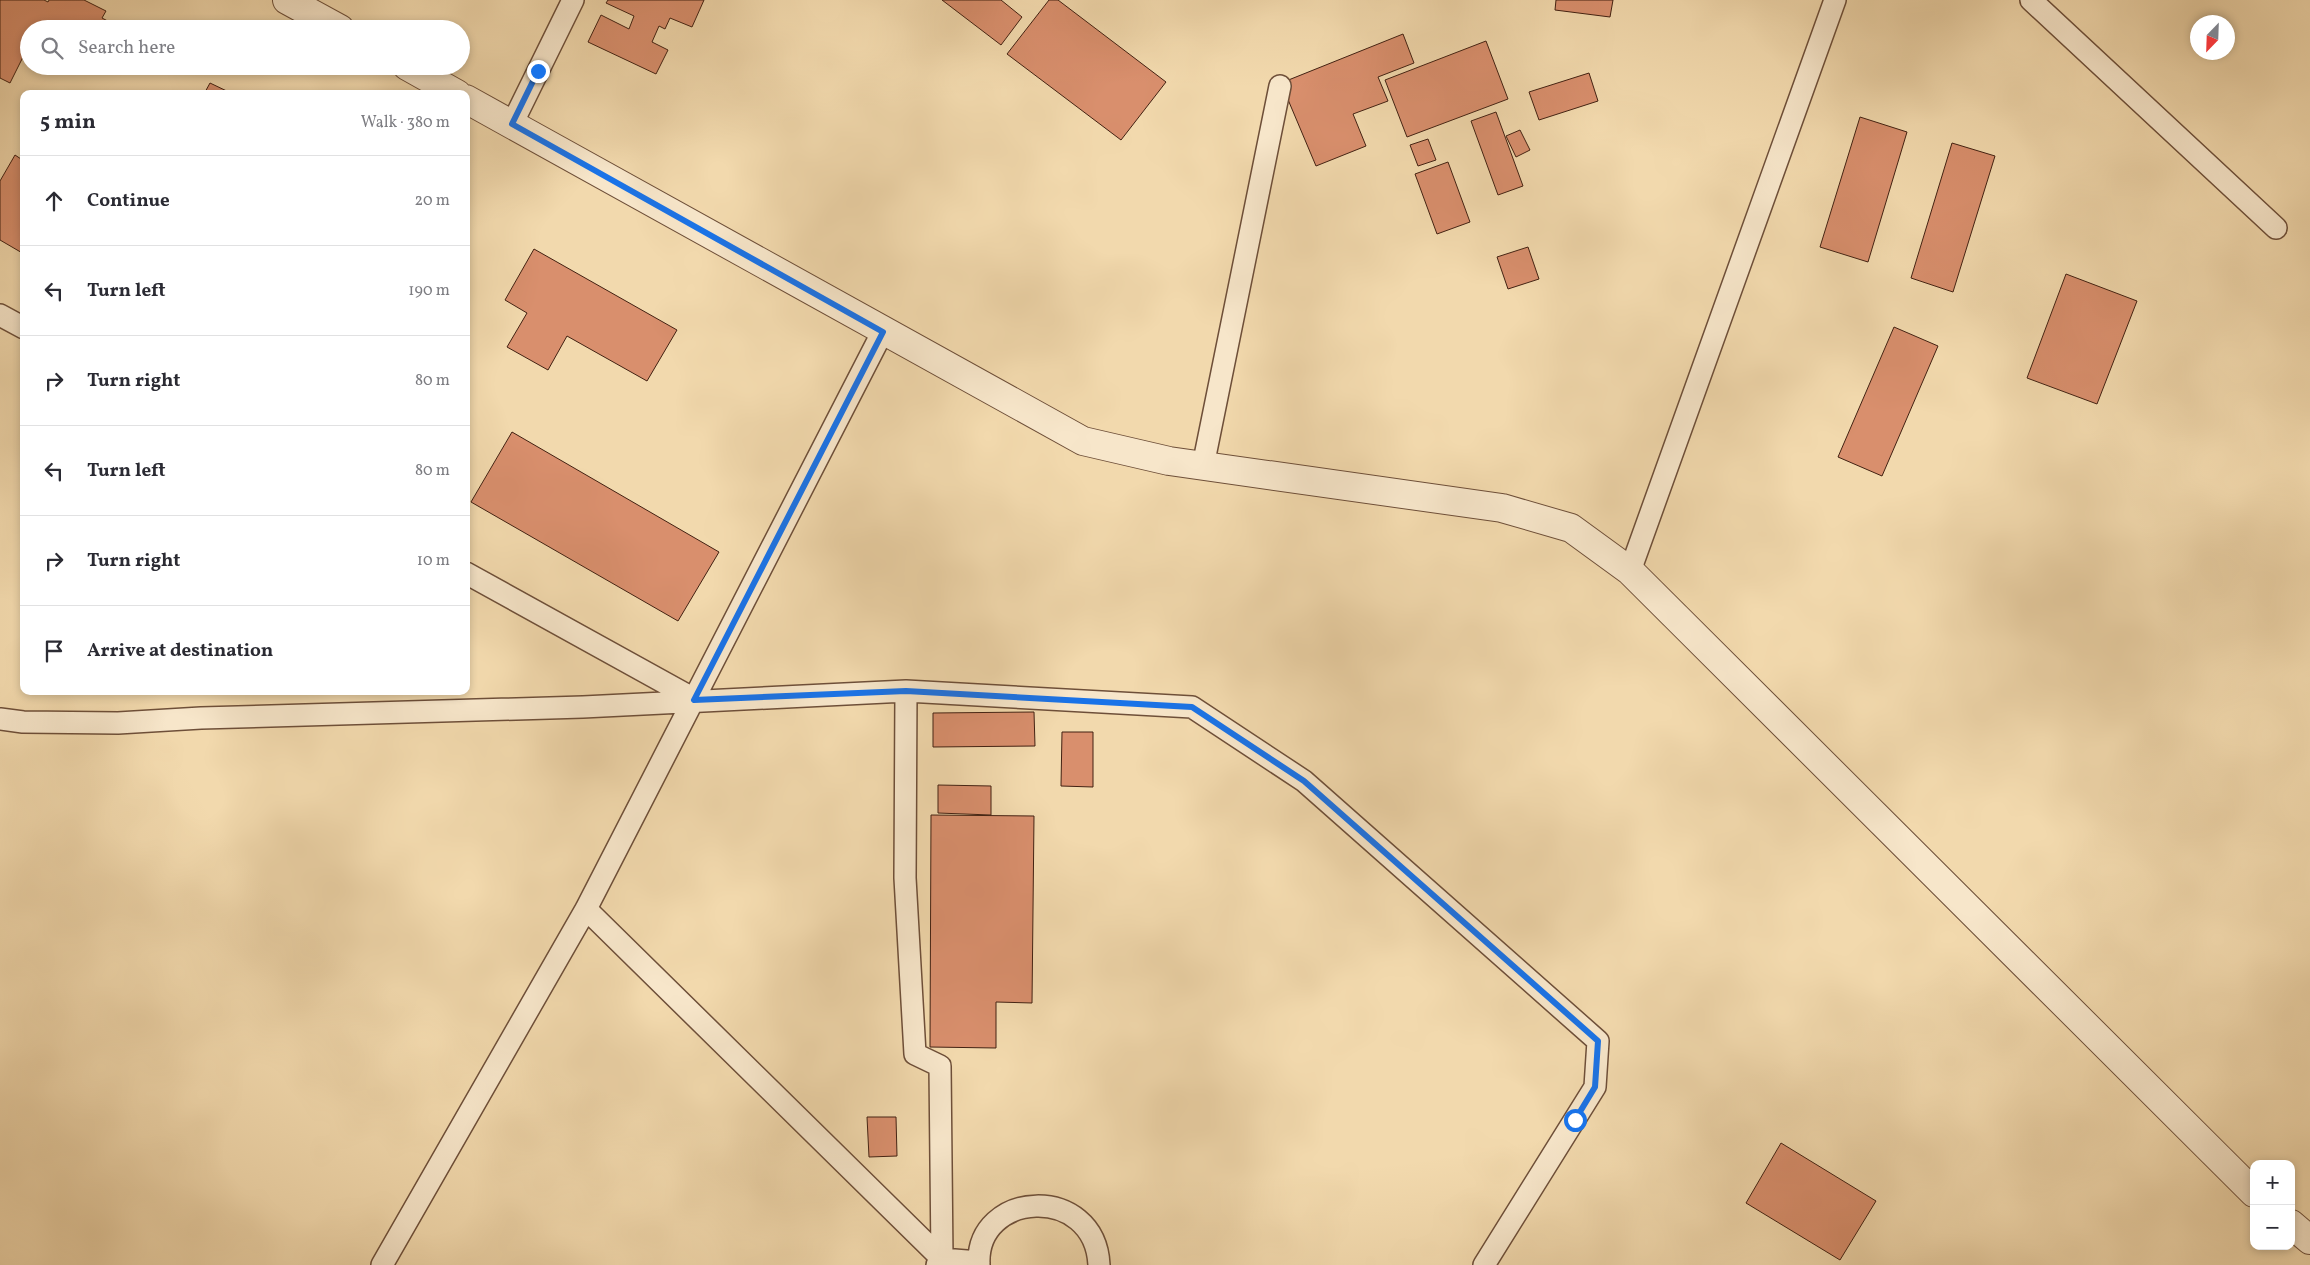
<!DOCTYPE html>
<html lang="en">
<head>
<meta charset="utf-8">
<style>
	:root { --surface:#fff; --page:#f2f2f3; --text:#2b2b33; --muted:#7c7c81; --line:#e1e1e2 }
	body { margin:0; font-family:Vollkorn,serif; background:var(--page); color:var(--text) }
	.controls { position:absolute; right:15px; bottom:15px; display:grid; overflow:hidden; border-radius:10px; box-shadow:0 2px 8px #0003 }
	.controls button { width:45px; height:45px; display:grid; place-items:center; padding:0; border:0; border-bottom:1px solid var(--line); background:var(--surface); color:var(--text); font:25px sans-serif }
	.compass { position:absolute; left:2190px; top:15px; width:45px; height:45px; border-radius:50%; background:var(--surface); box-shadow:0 2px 8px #0003; rotate:203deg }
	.stop { position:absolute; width:15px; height:15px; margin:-11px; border:4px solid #1a73e8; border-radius:50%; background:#fff }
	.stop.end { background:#1a73e8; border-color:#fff; box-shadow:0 1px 5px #0008 }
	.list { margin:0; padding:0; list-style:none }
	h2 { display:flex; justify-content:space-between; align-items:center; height:65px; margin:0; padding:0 20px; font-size:21px }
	h2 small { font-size:16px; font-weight:400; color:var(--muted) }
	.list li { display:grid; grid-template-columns:32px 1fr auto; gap:15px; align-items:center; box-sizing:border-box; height:90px; padding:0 20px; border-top:1px solid var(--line) }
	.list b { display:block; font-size:19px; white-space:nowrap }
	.list em { font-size:16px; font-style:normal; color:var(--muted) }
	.icon { flex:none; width:28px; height:28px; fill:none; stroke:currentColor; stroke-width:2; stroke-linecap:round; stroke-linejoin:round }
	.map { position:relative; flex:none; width:2310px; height:1265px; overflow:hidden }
	.search { position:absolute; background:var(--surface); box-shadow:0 2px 8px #0003; left:20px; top:20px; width:450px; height:55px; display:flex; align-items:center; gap:12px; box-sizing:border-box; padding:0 18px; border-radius:28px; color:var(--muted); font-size:19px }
	.panel { position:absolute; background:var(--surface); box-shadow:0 2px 8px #0003; left:20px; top:90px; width:450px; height:605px; border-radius:10px }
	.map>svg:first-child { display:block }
</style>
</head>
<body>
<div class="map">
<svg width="2310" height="1265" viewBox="0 0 2310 1265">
	<rect width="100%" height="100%" fill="#f2d9ad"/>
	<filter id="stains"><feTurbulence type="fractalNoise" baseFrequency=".004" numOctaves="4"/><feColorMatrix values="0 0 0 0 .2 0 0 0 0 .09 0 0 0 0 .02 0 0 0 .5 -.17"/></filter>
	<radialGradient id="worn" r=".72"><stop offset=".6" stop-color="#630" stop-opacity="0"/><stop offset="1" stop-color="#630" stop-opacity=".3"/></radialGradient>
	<path fill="#d98f6d" stroke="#422112" d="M0,0H44L48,2L49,0H84L106,11L102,18L119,27L118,29H29V45L10,83L0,78Z
		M608,0H704L692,27L670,18L665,29L659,26L652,42L668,50L656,74L588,42L601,15L629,29L634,16L606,3Z
		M942,0H1001L1022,17L1001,45Z
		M1049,0H1058L1166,82L1121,140L1007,54Z
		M1556,0H1613L1610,17L1555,10Z
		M1403,34L1414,63L1378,77L1388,101L1353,114L1366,146L1316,166L1281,83Z
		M1486,41L1508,99L1407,137L1385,80Z
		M1589,73L1598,101L1539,120L1529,92Z
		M210,83L233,94H204Z
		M1496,112L1523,186L1498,195L1471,121Z
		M1860,117L1907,132L1868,262L1820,247Z
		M1520,130L1530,150L1516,157L1506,136Z
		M1428,139L1436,160L1418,166L1410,145Z
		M1952,143L1995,156L1953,292L1911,278Z
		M15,155L24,161V254L0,240V181Z
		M1448,162L1470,222L1437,234L1415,174Z
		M1528,247L1539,279L1508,289L1497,257Z
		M534,249L677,330L647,381L567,336L548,370L507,347L527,313L505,300Z
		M2066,274L2137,301L2097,404L2027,378Z
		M1894,327L1938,346L1882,476L1838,457Z
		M512,432L719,552L678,621L471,502Z
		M1034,712L1035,746L933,747V713Z
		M1062,732H1093V787L1061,786Z
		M938,785L991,786V815L938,813Z
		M931,815L1034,816L1032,1003L996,1002V1048L930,1047Z
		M867,1117H896L897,1156L869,1157Z
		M1781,1143L1876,1201L1840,1260L1746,1203Z"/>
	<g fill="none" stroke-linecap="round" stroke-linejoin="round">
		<g stroke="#6e4f39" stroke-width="24">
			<path id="lane" d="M2031,0L2276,228
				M512,124L573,0
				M0,315L24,328
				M1203,466L1280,86
				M1630,571L1835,0
				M466,573L694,699
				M906,691L905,878L915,1054L940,1066L942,1259L937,1265
				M0,719L23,722L118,723L201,718L583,707L906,691L1192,707L1304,781L1598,1041L1595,1087L1484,1265
				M586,909L942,1259L979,1262
				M382,1265L586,909L883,331
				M979,1265C975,1190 1095,1183 1099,1265"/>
		</g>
		<g stroke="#6e4f39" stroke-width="30">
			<path id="street" d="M287,0L340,29
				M407,66L457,94
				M466,99L1083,441L1169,461L1502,508L1571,528L1630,571L2254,1193
				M2291,1224L2310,1240"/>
		</g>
		<use href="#lane" stroke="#f7e6ca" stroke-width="21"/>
		<use href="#street" stroke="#f7e6ca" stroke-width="28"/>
	</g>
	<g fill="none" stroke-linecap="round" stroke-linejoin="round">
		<path stroke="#1a73e8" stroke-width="6" d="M538,71L512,124L883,332L694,700L906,691L1192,707L1304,781L1598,1041L1595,1087L1575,1120"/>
	</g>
	<rect width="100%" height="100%" filter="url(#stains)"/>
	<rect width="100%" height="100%" fill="url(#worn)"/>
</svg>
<div class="controls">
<button>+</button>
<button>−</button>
</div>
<svg class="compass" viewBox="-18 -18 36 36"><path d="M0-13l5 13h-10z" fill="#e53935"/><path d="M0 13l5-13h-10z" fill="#7c7c81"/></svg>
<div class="stop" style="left:1575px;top:1120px"></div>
<div class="stop end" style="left:538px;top:71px"></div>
<div class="search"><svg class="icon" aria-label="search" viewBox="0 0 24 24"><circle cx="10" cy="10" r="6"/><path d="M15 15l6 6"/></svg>Search here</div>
<section class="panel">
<h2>5 min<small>Walk · 380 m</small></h2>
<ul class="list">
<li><svg class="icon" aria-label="ahead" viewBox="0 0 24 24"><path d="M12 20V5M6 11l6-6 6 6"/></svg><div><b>Continue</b></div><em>20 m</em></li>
<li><svg class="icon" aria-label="left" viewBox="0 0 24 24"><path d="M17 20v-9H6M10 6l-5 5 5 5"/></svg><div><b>Turn left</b></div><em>190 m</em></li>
<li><svg class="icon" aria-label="right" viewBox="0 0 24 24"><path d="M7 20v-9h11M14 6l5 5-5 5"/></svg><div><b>Turn right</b></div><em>80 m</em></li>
<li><svg class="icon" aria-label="left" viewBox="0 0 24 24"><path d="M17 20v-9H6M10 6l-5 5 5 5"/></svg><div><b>Turn left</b></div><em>80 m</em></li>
<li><svg class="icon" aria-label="right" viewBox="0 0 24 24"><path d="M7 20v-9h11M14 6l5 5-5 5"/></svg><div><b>Turn right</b></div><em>10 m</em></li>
<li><svg class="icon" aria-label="arrive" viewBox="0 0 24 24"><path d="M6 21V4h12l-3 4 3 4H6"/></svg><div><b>Arrive at destination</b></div></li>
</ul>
</section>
</div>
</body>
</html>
